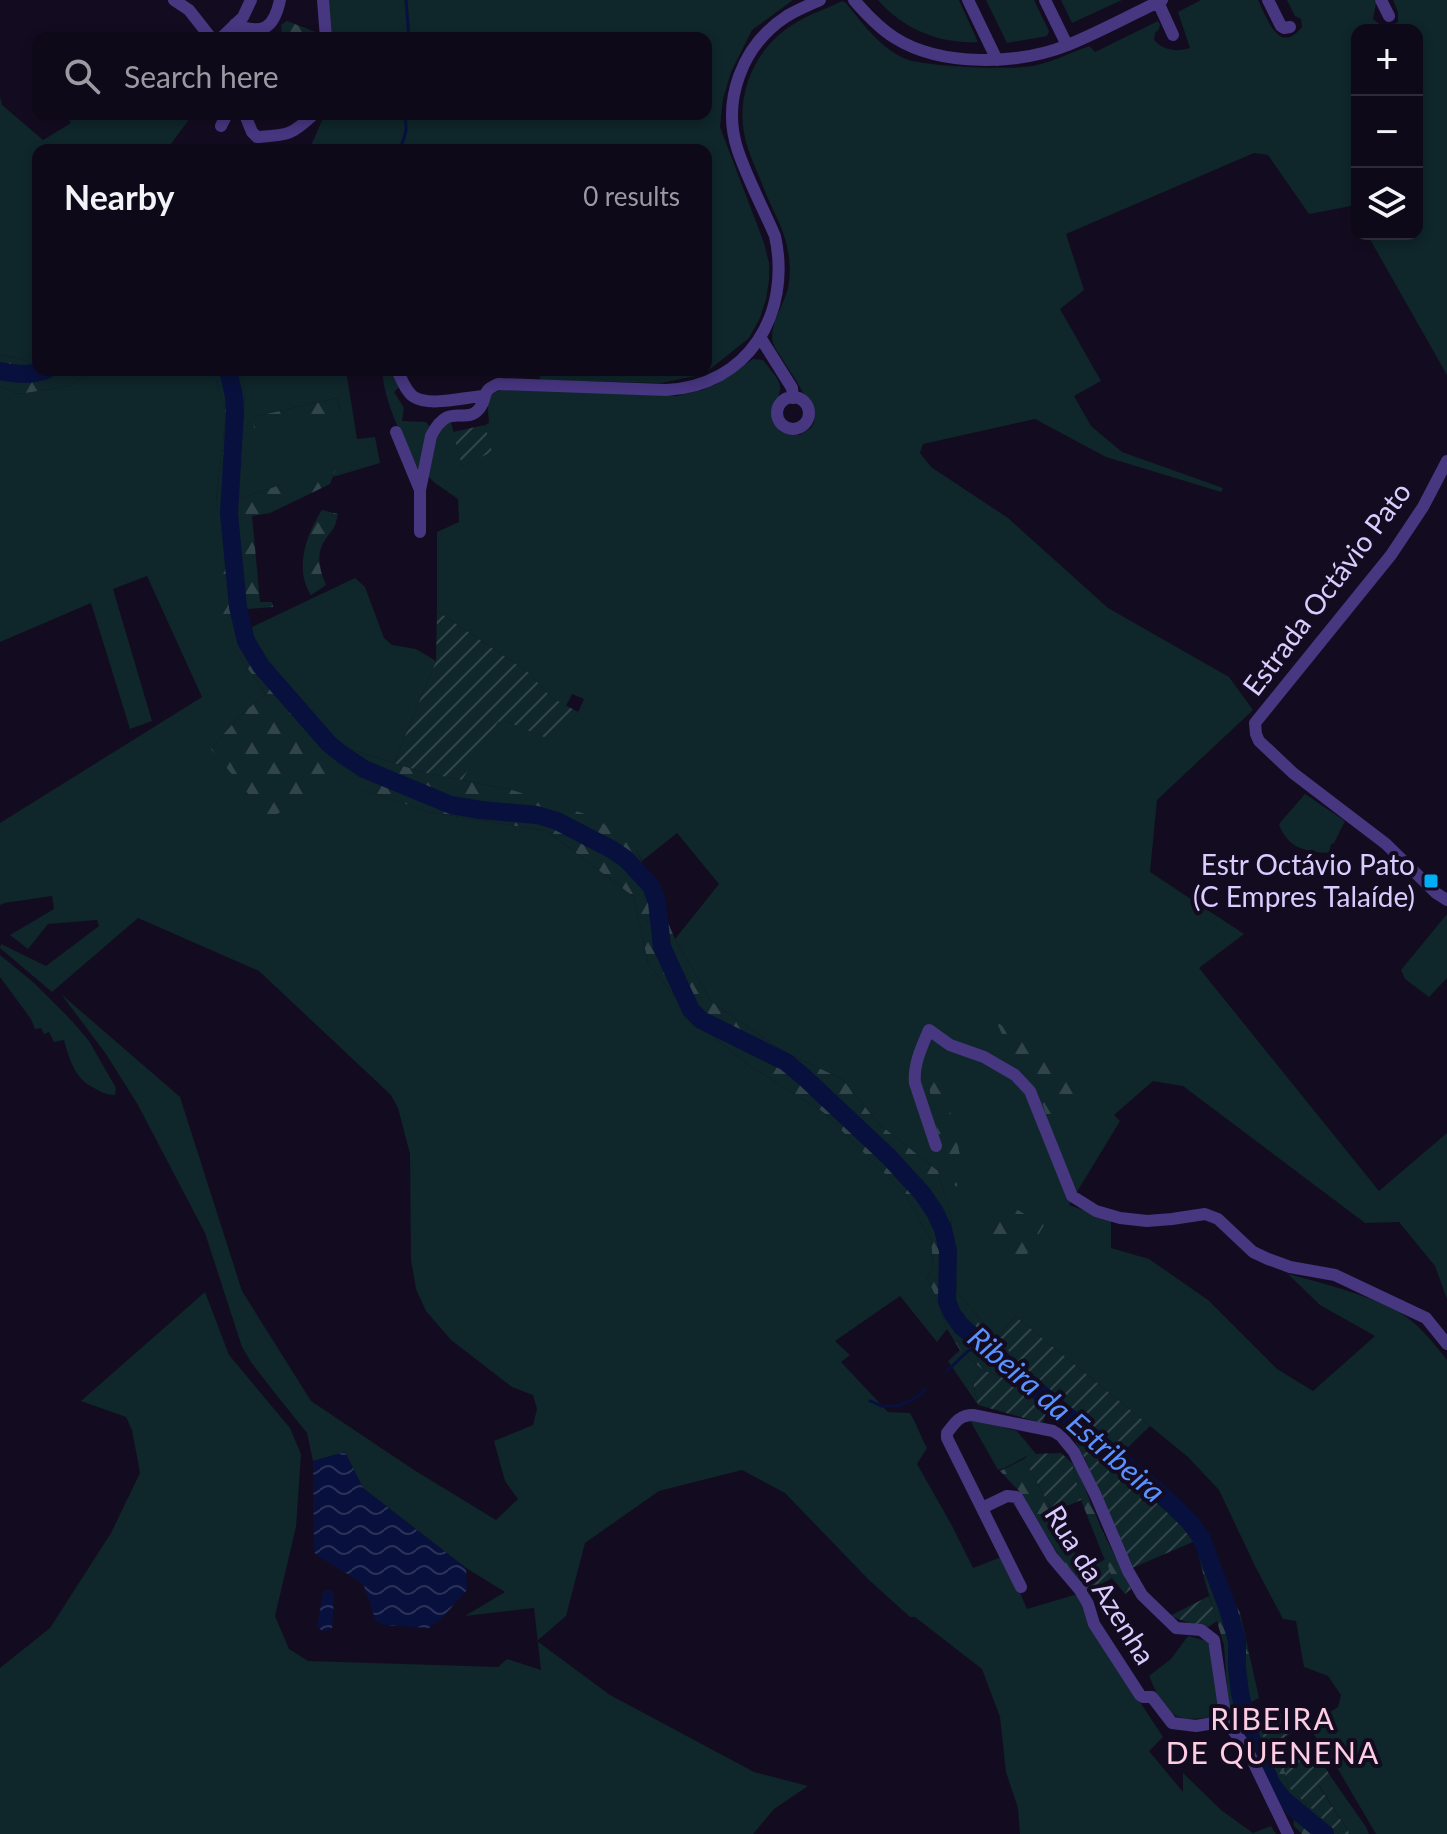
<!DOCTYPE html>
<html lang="en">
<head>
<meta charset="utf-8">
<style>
	:root { --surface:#0e0918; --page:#171221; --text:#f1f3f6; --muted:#9b9aa2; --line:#2e2a37 }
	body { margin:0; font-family:Lato,sans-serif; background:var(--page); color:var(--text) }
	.controls { position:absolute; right:24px; top:24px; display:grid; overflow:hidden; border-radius:16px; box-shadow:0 4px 12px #0003 }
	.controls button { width:72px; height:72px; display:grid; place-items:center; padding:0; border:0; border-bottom:2px solid var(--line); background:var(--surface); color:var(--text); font:40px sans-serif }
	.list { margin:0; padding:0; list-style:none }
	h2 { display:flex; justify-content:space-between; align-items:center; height:104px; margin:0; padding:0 32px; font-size:34px }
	h2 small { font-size:26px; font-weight:400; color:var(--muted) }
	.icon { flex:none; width:44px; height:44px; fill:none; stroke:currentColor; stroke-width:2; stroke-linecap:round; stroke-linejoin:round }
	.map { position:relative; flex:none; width:1447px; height:1834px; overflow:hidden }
	.search { position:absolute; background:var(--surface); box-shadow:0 4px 12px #0003; left:32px; top:32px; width:680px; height:88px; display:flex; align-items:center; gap:20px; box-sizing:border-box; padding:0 28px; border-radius:16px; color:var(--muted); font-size:30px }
	.panel { position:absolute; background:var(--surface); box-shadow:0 4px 12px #0003; left:32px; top:144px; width:680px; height:232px; border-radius:16px }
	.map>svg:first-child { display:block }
</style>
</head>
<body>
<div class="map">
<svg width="1447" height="1834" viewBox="0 0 1447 1834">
	<defs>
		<pattern id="forest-firs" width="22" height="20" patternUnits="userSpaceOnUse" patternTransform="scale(2)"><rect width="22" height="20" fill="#0f262a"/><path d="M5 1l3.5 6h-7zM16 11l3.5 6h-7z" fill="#31444a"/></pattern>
		<pattern id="garden-furrows" width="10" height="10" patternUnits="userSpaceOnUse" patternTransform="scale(2)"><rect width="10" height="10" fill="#0f262a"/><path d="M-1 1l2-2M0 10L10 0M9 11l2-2" fill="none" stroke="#31444a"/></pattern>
		<pattern id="water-waves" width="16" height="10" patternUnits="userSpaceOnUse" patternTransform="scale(2)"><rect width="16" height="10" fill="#08113d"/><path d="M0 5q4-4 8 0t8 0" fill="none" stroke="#2b325a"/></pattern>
	</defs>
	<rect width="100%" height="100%" fill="#130c20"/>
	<path fill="#0f262a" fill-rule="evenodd" d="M327,0H793L752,30L731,72L723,99L720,127L764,243L769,263V280L766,299L760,318L749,338L709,370L700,375L661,383L540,380L539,370H706V150H309L325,114H706V38H331Z
		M878,0H959L978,42C939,44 903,29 878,0Z
		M986,0H1034L1049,31L1047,36L1007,43Z
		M1061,0H1122L1072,23Z
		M1201,0H1258C1267,18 1279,56 1302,27L1301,19L1295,16L1287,0H1374L1376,3L1373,19L1382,26H1390L1398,22V12L1393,0H1447V375L1367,234H1417V30H1357V216L1351,206L1309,214L1268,155L1254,153L1066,234L1084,290L1060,309L1101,381L1074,396L1091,426L1122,452L1223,488L1221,492L1106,457L1035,419L923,444L920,453L931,467L1008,518L1108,608L1229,677L1253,710L1157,800L1150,872L1244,934L1199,968L1379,1191L1447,1133V1299L1435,1266L1399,1222L1365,1223L1183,1086L1153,1081L1114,1115L1120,1121L1069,1205L1111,1220V1248L1149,1259L1208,1300L1277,1369L1313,1391L1375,1336L1320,1305L1288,1274C1323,1283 1365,1294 1397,1311C1417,1322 1433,1342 1447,1360V1834H1376L1335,1764L1308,1726L1338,1707L1341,1695L1328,1676L1304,1667L1296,1621L1283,1619L1256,1568L1219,1490L1188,1457L1015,1316L997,1338L957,1292L951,1217L938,1171L879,1124L842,1079L783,1051L712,1002L675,939L719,884L677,833L642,861L637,851L512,790L462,780L498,721H505L556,741L578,712L584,699L572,694L566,706L551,697L528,672L437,611V532L459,522L458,499L435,483L427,475L434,441L444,424L451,422L462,466L491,452L485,425L489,423C487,401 485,392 510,388L677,396L702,390L715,385L753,359L763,360C782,385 786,383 771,412L773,422L781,432L800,435C806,431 813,428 814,422C817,408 782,360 774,346C766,326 787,303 789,282C790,275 790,265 789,258C787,235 775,215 766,194C760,177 751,160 746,142C734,97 753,50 792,25C807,15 826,9 842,1L846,3C863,24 878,45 903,58C923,67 1016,71 1037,65C1055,61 1072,52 1089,46L1095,52L1158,21L1160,25L1159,29L1155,33L1154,40C1165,51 1176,52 1190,48L1178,12Z
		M0,96L2,105L43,140L71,123L65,114H193L168,148L172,150H38V350L27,361L0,354Z
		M87,370H213L226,413L216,501L233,647L266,695C244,709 228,729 211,749L326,783L322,775L429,812L547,831L634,897L648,963L695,1022L750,1066L823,1112L905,1194L931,1240L933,1264L927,1278L935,1295L947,1329L937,1342L900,1296L835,1341L850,1355L841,1362L888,1412L910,1413C917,1424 920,1436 927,1448L917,1464L951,1524L973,1568L1004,1556L1027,1609L1081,1593L1138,1699L1163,1737L1149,1751L1183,1792V1773L1221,1810L1253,1833L1271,1826L1276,1834H1020L1018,1808L1006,1772L1000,1717L982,1669L915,1617H910L869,1580L785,1493L742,1470L659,1491L585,1543L566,1616L537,1641L610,1695L754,1772L808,1786L774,1809L753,1834H0V1668L50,1628L111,1533L140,1473L132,1430L126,1417L81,1401L205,1292L229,1355L290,1428L301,1454L296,1527L275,1616L289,1649L308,1661L498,1667L507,1659L541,1670L534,1608L465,1616L505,1592L466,1568L363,1488L345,1452L313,1461L307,1433L274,1392L251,1362L242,1347L205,1233L138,1105L106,1054L61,994L180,1097L242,1291L311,1401L414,1470L496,1520L518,1499L505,1481L494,1441L533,1425L537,1409L533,1395L512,1387L451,1340L426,1311L416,1289L411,1260L410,1154L398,1108L391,1095L259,971L138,918L52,992L0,948L1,944L46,966L99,926L97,920L48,924L28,949L10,935L54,909L52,896L4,903L0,905V823L202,697L147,576L113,589L152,721L130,729L91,603L0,642V387L19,394L70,386L85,376Z
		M240,370H346L357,439L375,437L380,463L333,477L336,467L238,499L245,391ZM337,398L341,410L253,417Z
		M382,370H395L402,384L394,392L404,408L402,421L426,422L429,426L421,469L418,468C402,437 385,405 382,370Z
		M355,578L365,587L384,638L392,645L416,649L436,661L394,763L333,744L268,660L258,646L250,628Z
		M1305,794L1345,821L1334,843L1331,844L1329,853C1306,852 1287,848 1279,824Z
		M1447,914V978L1429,997L1405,979L1401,970Z
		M0,955L33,982L72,1021L89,1041L116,1088L115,1095C108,1095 103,1093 96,1089C75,1079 70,1062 64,1040L54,1042L49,1032L44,1034L41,1028L35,1029L31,1019L0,977Z
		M960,1350L983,1370L973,1383L978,1405L948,1361Z
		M971,1419L1017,1431L1036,1454C1025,1454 1011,1467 998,1470L972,1424Z
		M1188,1636L1207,1641L1211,1647L1220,1716C1173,1723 1168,1719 1149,1676L1171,1659Z
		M1331,1777L1366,1827L1369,1834H1350L1319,1785Z"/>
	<path fill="url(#forest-firs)" d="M287,21L318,33V38H282L281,25Z
		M38,350V370H87L85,376L70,386L19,394L0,387V354L27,361Z
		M213,370H240L245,391L238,499L337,466L330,484L270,513L252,516L260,602H272L273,607L247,609L248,621L258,646L333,744L426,773L512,790L597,818L637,851L675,939L712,1002L783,1051L842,1079L879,1124L938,1171L951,1217L957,1292L1003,1345L1045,1389L1122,1453L1175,1500L1209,1541L1220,1573L1240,1613L1259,1698L1229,1713L1224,1645L1205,1581L1195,1541L1131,1475L1016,1383L983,1370L960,1350L947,1329L935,1295L927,1278L933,1264L931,1240L905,1194L823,1112L750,1066L695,1022L648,963L634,897L547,831L429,812L324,776L327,783L269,819L211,749C228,729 244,709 266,695L233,647L219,601L216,501L226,413Z
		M337,398L341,411L254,428L253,417Z
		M322,510L338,514C335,527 335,527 327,537C315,552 319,569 326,585L311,595C294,569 306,535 322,510Z
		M996,1021L1088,1095L1050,1128L1040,1095L1022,1077Z
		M941,1059L945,1089L960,1155L957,1187L946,1178L925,1065Z
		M1002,1201L1044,1225L1021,1264L991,1245L995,1205Z
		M1024,1459L1084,1570L1091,1590H1085L1061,1559L1020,1492L1000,1471Z
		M1072,1463L1075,1464L1101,1528L1131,1589L1125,1594L1112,1578L1081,1500Z
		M1246,1715H1250L1284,1768L1288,1787L1339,1834H1302L1294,1826L1293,1816L1278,1805L1231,1722Z"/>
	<path fill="url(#garden-furrows)" d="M485,425L492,452L462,466L453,432Z
		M437,611L528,672L551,697L578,712L556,742L505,721L498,722L462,780L426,773L394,763L436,661Z
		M1015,1316L1150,1426L1122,1453C1078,1417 1034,1382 997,1338Z
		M983,1370L1016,1383L1048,1409L1042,1423L978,1405L973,1383Z
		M1078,1434C1121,1463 1163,1500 1195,1541L1132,1568L1085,1459L1075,1441Z
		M1061,1453L1072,1463L1081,1500L1053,1512L1024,1459L1030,1454Z
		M1106,1559L1112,1578L1091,1590L1084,1570Z
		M1209,1596L1217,1621L1208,1627L1195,1625L1170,1616Z
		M1269,1704L1273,1705L1298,1729L1269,1747L1252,1717Z
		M1314,1749L1331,1777L1319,1786L1350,1834H1339L1288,1787L1284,1768Z"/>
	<path fill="url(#water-waves)" d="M345,1452L363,1488L466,1568L467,1590L442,1618L429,1628L384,1625L376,1621L364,1586L359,1581L318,1556L314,1552L313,1461Z
		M328,1590H331L334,1596L332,1628L323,1631L318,1628V1623L323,1592Z"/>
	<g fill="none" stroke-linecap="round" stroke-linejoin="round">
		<path stroke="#08113d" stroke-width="3" d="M406,0L409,38
			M404,150L402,143C407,132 407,126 404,114
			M230,376L235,370
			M947,1371L968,1351L982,1344
			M870,1401C874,1402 878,1405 882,1406C897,1409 915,1400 925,1390"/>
		<path stroke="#08113d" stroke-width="18" d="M228,370L234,396L235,413L229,513L238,607L246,641L261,666L329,744L343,755L364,769L451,805L481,810L537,815L557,821L611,849L626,859L651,886L657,902L662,947L691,1010L701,1020L786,1062L804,1077L888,1156L922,1193L935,1212L943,1229L948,1251L947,1301L952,1313L961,1326L1166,1499L1189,1521L1201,1537L1228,1609L1237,1641V1668L1240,1693L1251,1738L1272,1785L1284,1800L1325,1834
			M0,371C17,374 30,376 46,370"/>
		<path stroke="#473680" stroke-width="12" d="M174,0L189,10L211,38
			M323,0L326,38
			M854,0C866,14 879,28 895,38C941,67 1018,65 1068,45C1100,32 1131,15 1162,0
			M968,0L997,60
			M1045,0L1067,45
			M1157,0L1173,35
			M1268,0L1281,26L1284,28L1290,27
			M1381,0L1389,16
			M235,24C263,36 274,28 280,0
			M221,38L243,17L251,0
			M245,115L252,132L257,137C287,135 291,136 314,114
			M221,126L227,114
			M760,337L792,388L793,398
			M397,370C401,378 406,392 414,397C430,407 465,397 484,396
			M777 413a16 16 0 1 1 32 0a16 16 0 1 1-32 0Z
			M396,432L420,490
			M1447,461L1423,507L1391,555L1255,723L1256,734L1259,741L1293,773L1386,844L1436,893L1447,900
			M420,532V490L431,436C449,400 465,426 479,409C489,397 479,392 498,384L666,390C748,386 792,314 775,236C763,208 748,180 738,151C721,101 742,45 787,16C797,10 809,5 820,0
			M936,1146L915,1083C913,1065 922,1046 929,1030L950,1045L984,1057L1015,1075L1030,1091L1072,1196L1096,1211L1120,1218L1147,1221L1172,1219L1205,1214L1218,1219L1253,1252L1268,1259L1290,1267L1335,1275L1426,1318L1447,1344
			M982,1508L1007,1496L1017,1497L1052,1557L1080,1590L1088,1604L1094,1624L1140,1695L1143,1697H1152L1172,1723L1196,1726L1226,1721
			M1021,1587L947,1438V1433C955,1423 959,1415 973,1415L1053,1431L1061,1436L1074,1452L1096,1496L1128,1571L1142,1595L1176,1628L1201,1630L1214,1640L1226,1721L1246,1747L1288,1834"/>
	</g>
	<rect fill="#00aef6" stroke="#130c20" stroke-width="3" x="1423" y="873" width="16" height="16" rx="4"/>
	<g text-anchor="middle" stroke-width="8" stroke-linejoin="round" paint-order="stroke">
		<g font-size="28" fill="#dbcbff" stroke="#130c20">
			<text transform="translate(1327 589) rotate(-53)" y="10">Estrada Octávio Pato</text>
			<text transform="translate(1100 1585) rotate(58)" y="10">Rua da Azenha</text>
		</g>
		<g font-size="28" fill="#dbcbff" stroke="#130c20" text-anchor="end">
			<text x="1415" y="875">Estr Octávio Pato<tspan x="1415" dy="32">(C Empres Talaíde)</tspan></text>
		</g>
		<g font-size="30" font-style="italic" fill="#5992ff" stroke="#130c20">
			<text transform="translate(1066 1415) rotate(41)" y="10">Ribeira da Estribeira</text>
		</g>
		<g font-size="30" letter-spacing="2" fill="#ffcde3" stroke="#130c20">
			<text x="1273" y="1730">RIBEIRA<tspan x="1273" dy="34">DE QUENENA</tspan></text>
		</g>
	</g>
</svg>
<div class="controls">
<button>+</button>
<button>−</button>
<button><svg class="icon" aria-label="layers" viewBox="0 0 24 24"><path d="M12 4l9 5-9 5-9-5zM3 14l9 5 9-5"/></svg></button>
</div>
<div class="search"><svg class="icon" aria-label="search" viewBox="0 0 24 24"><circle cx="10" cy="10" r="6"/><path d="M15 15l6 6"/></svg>Search here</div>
<section class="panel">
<h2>Nearby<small>0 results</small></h2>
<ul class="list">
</ul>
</section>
</div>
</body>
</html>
